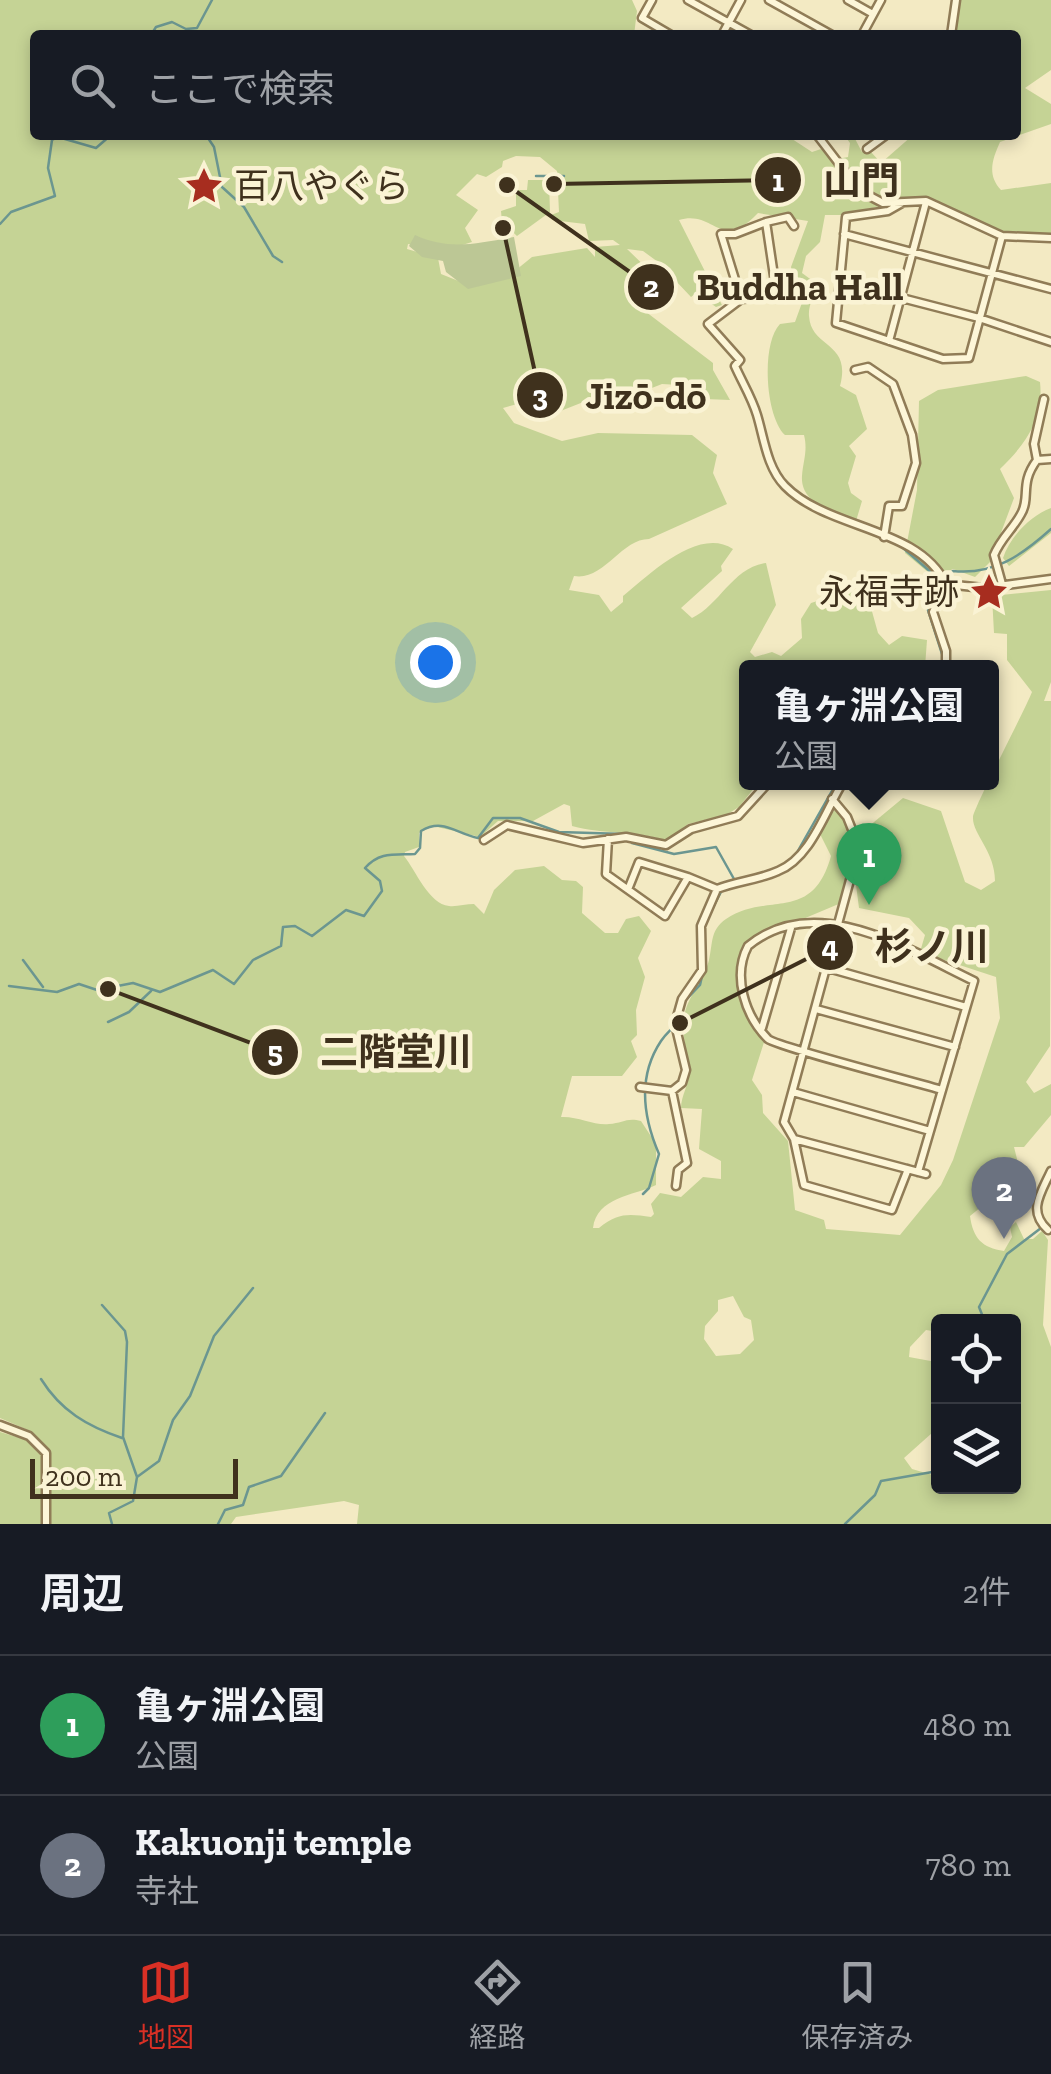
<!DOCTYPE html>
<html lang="ja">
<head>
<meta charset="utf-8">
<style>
	:root { --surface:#171b24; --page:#20242c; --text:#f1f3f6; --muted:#9ea1a6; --line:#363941; --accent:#d93025 }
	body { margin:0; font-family:"Zilla Slab","Noto Sans JP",serif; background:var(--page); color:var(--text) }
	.controls { position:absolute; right:30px; bottom:30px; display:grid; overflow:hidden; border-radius:10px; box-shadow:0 5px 15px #0003 }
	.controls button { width:90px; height:90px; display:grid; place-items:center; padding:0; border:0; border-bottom:2px solid var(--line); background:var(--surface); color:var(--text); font:50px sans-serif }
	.scale { position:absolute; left:30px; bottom:25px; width:208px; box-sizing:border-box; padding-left:10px; border:5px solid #3f311d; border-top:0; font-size:28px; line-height:35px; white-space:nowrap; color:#3f311d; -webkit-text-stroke:8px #faf3d4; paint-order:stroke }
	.you { position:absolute; left:435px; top:662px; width:35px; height:35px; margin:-25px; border:8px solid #fff; border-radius:50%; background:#1a73e8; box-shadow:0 0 0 15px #1a73e833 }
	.badge { display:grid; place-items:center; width:65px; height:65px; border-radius:50%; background:var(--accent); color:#fff; font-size:32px; font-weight:700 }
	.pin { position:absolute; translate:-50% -82px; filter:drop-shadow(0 2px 5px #0008) }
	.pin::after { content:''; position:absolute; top:52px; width:35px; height:30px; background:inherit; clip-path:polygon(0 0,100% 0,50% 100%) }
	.popup { position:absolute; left:739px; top:660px; width:260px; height:130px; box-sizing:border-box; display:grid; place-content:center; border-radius:10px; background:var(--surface); filter:drop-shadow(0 2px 8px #0005); font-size:32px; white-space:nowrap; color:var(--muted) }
	.popup b { font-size:38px; color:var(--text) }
	.popup::after { content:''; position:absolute; left:50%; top:100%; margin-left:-20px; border:20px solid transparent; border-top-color:var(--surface) }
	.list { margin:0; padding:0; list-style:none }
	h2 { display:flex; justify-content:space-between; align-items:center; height:130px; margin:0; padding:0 40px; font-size:42px }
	h2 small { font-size:32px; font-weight:400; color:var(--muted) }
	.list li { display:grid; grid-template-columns:65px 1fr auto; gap:30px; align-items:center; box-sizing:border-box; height:140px; padding:0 40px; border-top:2px solid var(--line) }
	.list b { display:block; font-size:38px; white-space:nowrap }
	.list p { margin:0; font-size:32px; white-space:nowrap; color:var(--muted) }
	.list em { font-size:32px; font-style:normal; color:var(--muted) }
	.icon { flex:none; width:55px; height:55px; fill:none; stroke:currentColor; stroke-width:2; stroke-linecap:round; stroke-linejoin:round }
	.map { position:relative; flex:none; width:1051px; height:1524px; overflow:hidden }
	.search { position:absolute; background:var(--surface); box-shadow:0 5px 15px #0003; left:30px; right:30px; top:30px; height:110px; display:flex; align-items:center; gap:25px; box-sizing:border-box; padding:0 35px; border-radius:10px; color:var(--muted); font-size:38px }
	.sheet { height:410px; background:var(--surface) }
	nav { display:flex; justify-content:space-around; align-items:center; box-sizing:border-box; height:140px; border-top:2px solid var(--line); background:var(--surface); font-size:28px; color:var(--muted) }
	nav a { display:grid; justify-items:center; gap:5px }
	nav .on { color:var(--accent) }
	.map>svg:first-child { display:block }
</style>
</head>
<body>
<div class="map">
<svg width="1051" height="1524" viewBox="0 0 1051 1524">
	<rect width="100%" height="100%" fill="#f3eac3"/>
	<path fill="#c5d395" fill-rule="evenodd" d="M0,0H632L637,11L634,35H35V135H786L812,152L821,149L832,160L848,157L850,143L844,135H853L862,152H871L881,163L913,135H1016V35H952L955,0H1051V70L1025,88L1051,104V124L1000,142C992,160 987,175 1001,190L1051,183V235L1003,233L928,198H916L841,215H825L820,242L806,256L802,273L817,284C814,294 808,307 809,316C811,349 852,341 840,386L856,395L867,429L849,446L856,456L848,483L851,493L862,501L856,521C835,514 800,504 802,476C803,461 808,451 804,435H785C765,416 761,343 780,324L795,322L807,289L794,281L791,267L808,221L758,213C720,253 714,209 679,220L722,305L716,307L696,293L691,297L658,262L643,251L627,249L657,278L640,290L631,283L636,293L633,302L713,363V370L730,400L705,399L679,385L662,384L634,395L591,399L558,412L521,403L503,408L514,423L562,441L598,433L692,435L717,455L713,473L727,504L649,539C621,539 604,581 574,576L569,590L599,595L611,612L623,602V596C648,576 698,526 733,549L721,566L722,571L681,608L692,618C720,605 732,568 766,563L776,605L750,652L755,657L772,652L781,656L802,638L801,619L811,603L850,591L868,597L878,633L889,645L902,636L927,640L925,667L746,668V782L758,783L739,807L726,815L688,824L667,841C635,830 604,835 572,826L570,806L564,804L533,821H498L480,837L433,826L419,833V847L405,852L404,856C416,871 429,904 449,906C456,907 466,904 474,904L484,914L494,890L515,870L544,866L562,880L576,881L583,887L582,913L605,933H618L626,919L639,916L651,931L638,958L645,977L636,1010L637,1035L631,1041L637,1057L622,1076H572L561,1117C578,1116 595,1126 609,1124C623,1123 627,1117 641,1121L656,1144V1185C633,1196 597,1197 593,1228H599C618,1212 630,1214 651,1217L654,1214L651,1204L660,1193L681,1197L703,1177L721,1179V1161L699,1149L702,1109L681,1108C681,1095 690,1083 689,1071C688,1053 681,1035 684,1017C687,997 704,980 709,960C713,943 710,930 726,919C768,891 812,924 831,856L820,834L830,813L838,809C860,841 851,869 841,903L753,940C735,980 735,1006 765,1039L752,1080L762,1095L763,1113L788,1141L795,1210L824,1220L826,1229L900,1235L941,1185L953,1160L1000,1018L996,977L920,952L925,935L909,918L859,908L856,885L868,827L903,798L941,811L965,882L981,890L995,881C995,851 972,834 973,817C973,809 1024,712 1032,692L1007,660V634L994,633L992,596L1051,590V682L1044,701H1051L1050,1046L1026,1082L1034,1093L1051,1084V1115L1024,1147H1014L1020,1171L1013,1180L991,1183L992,1198L970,1216C973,1238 982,1248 1004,1251L1012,1237L1010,1227L1016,1222L1024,1239H1033L1042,1231L1048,1240L1043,1325L1051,1347V1524H357L359,1505L344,1501L236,1517L231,1524H0V1432L44,1445L30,1431L0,1418ZM516,156L540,157L557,171L559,212L551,215L552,220L585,224L589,241L613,240L620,245L595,247V257L587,248L532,257L506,278L471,286L441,274L438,258L407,249L408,244L446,250L472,242L465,228L478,210L456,195L477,174L486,177L502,167L503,161ZM733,1296L744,1317L751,1320L754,1340L740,1354L716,1356L704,1339L705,1326L718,1311V1300ZM963,1316L981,1321L1014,1322V1486H938V1473L936,1476L912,1469L904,1458L932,1433L936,1362L909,1357L910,1347L926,1330L938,1332V1322L958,1321Z
		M528,180H549L550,212L517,236L502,222L501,211L516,206V190H527Z
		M1026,376L1040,382C1044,419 1025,445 1000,469L1014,498L990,562L975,577L953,569L935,578L905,553L917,490L919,401L938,390Z
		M1051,508V533L1009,566L1003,558C1010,537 1030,516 1051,508Z"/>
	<path fill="#bcc795" d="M415,235C450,251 477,243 514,237L521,276L468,289L446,272L443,261L422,257L409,246Z"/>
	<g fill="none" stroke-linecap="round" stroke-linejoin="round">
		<path stroke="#6b9690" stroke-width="2.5" d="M151,35L156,27L172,22L186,29L197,28L212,0
			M206,135L214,147L222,187L244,207L273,256L282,262
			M536,176H564
			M0,224L11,212L55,196L48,168L52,140L58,137L96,148L111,135
			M903,548L940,580
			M943,657L928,610L941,581L953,571C994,575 1021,556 1051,529
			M632,843L674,854L716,847L734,879
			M795,856L837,782
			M755,875L771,870
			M708,917L723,888
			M23,960L43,987
			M9,986L57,992L79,984L97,990L133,983L160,992L213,970L234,984L253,960L281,946L283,927L295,926L312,936L346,910L364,916L382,891L380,881L365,868C380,851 395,855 415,854L420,848L421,831C443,818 455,833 478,838L493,818H520L559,832L625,834
			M684,1002L700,985L705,963
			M108,1022L129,1012L151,991
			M643,1194L649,1188L659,1154C643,1117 637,1077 661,1041C670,1028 679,1026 682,1010
			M102,1305L125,1331L127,1342L123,1437L137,1477L133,1501L109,1513L112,1524
			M985,1322L979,1307L1007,1254L1041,1228
			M41,1379C61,1411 87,1426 122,1438
			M137,1477L159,1461L173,1420L190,1396L214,1336L253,1288
			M218,1524L225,1510L243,1505L249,1487L281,1476L325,1413
			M845,1524L875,1495L881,1481L938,1471"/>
		<g stroke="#907c57" stroke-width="11">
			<path id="minor" d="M652,0L642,18L671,35
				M688,0L751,35
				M769,0L832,35
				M848,0L873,14
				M722,35L741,0
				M862,35L881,0
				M951,35L956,0
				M817,135L860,191L883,203L926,201L1002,236L1051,238
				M867,149L886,135
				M902,203L888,211L846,217L836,323L943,359L969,358L1002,236
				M766,222L777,296L741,299L721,234H735Z
				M766,222L788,217L794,226
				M844,234L1051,289
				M840,282L979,318L1051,342
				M741,299L708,324L740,360L735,366C742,382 752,398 757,415C764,438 767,468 785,486C828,530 918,526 946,584L983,588L1051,579
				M889,341L926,202
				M855,370L868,367L893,384L912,435L916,463L902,506H889L884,537
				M1037,460L1051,459
				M946,584L933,612L946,651V668
				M1002,584L994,555C1001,538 1013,529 1021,514C1031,497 1019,484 1037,460L1034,444L1044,399
				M832,799L847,817L859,847L784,1122L794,1139L804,1185L892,1210L908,1169
				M608,839L606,874L665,916L688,877L717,889
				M484,840L507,825L583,843L626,837L666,845L691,829L738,816L769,782
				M629,887L639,862L688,877
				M828,968L966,1007
				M816,1009L955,1047
				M762,1028L791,928
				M640,1087L672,1091L682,1083L686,1070L675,1024L682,999L702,970L701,926L717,889C737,881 758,880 778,871C811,858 825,811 843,782
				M672,1091L687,1163L678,1170L676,1186
				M793,1092L930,1131
				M794,1139L926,1174
				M918,1172L974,981C909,950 816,890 748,946C732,976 745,1016 768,1039C778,1047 919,1083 942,1090
				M1048,1230C1027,1211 1041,1193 1051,1171
				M0,1425L29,1436L46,1453V1524"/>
		</g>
		<use href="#minor" stroke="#fdf6d8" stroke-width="6"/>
	</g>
	<defs>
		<g id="sight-bare" transform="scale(3)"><path d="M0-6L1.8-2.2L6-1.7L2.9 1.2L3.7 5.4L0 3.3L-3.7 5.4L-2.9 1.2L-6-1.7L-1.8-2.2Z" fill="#a72d1f" stroke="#faf3d4" stroke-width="2.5" paint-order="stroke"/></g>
	</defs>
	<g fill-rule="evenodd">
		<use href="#sight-bare" x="204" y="186"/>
		<use href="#sight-bare" x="989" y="592"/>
	</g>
	<g text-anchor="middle" stroke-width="9" stroke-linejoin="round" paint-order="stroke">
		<g font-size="35" fill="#3f311d" stroke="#faf3d4" text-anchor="start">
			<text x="234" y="198">百八やぐら</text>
			<text x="959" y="604" text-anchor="end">永福寺跡</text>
		</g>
	</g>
	<path fill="none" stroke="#3f311d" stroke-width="4" d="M554 184L778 180M507 185L651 287M503 228L540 395M680 1023L830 947M108 989L275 1052"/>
	<g fill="#3f311d" stroke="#faf3d4" stroke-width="4">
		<circle cx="554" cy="184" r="10"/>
		<circle cx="507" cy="185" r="10"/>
		<circle cx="503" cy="228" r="10"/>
		<circle cx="680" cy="1023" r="10"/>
		<circle cx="108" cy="989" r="10"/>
		<circle cx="778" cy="180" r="25"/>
		<circle cx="651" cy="287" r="25"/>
		<circle cx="540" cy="395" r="25"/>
		<circle cx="830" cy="947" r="25"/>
		<circle cx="275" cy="1052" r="25"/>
	</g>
	<g font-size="30" text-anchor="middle" font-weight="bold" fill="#fff">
		<text x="778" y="191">1</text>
		<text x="651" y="297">2</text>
		<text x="540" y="406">3</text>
		<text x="830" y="957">4</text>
		<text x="275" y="1062">5</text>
	</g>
	<g font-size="38" text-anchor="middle" font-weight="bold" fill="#3f311d" stroke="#faf3d4" stroke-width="9" stroke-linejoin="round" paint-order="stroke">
		<text x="861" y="194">山門</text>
		<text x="800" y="300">Buddha Hall</text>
		<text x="646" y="409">Jizō-dō</text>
		<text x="932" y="960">杉ノ川</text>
		<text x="396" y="1065">二階堂川</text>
	</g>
</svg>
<div class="controls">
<button><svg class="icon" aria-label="locate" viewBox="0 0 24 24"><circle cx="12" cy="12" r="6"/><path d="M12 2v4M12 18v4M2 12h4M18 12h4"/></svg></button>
<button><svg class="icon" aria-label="layers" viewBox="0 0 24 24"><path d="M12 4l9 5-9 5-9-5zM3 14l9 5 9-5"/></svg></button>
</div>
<div class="scale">200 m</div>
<div class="you"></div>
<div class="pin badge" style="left:869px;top:905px;background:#2e9e5b">1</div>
<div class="popup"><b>亀ヶ淵公園</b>公園</div>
<div class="pin badge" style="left:1004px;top:1239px;background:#6b7280">2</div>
<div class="search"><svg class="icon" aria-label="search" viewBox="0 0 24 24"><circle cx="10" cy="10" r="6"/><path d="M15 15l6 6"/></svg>ここで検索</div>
</div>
<section class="sheet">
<h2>周辺<small>2件</small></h2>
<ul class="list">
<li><span class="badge" style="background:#2e9e5b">1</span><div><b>亀ヶ淵公園</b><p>公園</p></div><em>480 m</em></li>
<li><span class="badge" style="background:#6b7280">2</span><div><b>Kakuonji temple</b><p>寺社</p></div><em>780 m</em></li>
</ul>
</section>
<nav>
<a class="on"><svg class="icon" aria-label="map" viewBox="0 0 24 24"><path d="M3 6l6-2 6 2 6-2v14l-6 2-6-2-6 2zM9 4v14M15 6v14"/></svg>地図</a>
<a><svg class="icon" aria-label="directions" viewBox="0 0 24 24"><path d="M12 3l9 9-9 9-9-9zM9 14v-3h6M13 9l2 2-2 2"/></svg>経路</a>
<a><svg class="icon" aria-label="saved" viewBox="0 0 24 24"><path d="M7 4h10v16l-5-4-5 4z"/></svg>保存済み</a>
</nav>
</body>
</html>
